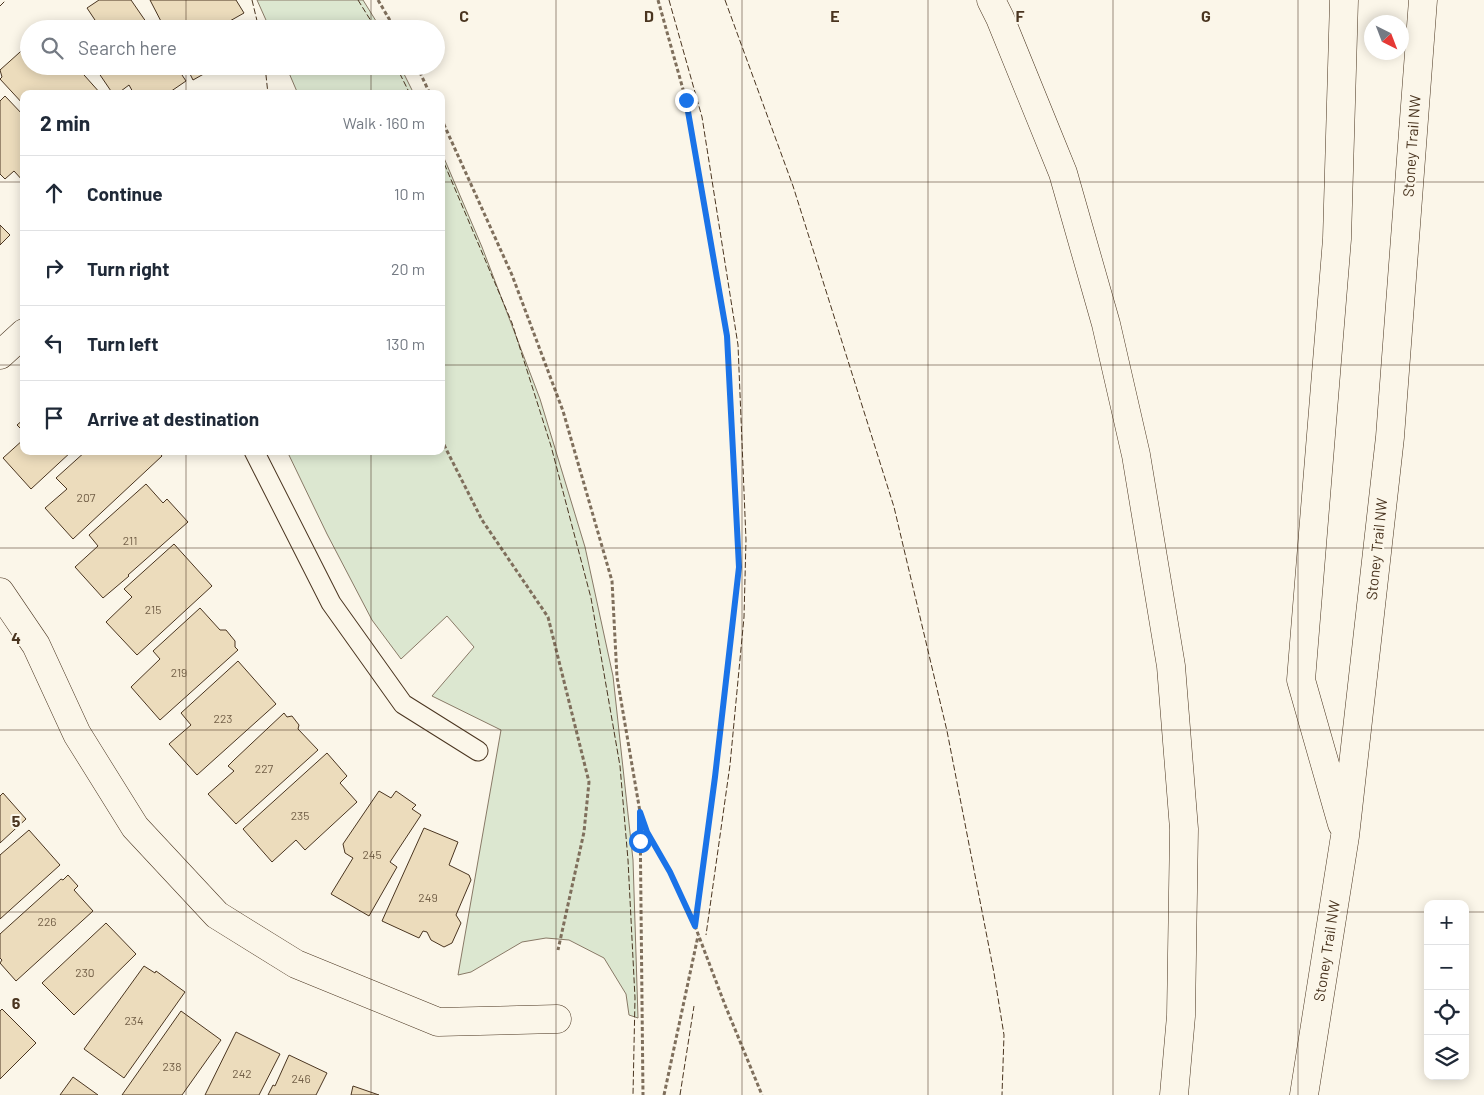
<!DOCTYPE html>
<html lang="en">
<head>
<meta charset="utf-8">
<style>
	:root { --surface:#fff; --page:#f6f6f7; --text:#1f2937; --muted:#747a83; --line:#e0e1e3 }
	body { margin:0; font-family:Barlow,sans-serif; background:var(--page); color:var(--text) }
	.controls { position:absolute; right:15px; bottom:15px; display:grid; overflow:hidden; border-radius:10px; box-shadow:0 2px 12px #0003 }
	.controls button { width:45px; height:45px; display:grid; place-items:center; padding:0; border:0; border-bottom:1px solid var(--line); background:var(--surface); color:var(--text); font:25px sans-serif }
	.compass { position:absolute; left:1364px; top:15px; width:45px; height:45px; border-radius:50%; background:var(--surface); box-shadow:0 2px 12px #0003; rotate:138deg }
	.stop { position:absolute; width:15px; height:15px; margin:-11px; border:4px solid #1a73e8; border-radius:50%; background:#fff }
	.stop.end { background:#1a73e8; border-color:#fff; box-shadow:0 1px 5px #0008 }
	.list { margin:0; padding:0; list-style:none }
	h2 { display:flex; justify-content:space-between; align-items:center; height:65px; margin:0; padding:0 20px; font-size:21px }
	h2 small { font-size:16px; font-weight:400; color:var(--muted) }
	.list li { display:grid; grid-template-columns:32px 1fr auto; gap:15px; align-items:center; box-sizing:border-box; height:75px; padding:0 20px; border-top:1px solid var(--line) }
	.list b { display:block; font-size:19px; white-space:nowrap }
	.list em { font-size:16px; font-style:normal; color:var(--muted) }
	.icon { flex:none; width:28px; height:28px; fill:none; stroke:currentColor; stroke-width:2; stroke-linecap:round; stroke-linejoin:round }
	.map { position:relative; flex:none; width:1484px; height:1095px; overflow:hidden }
	.search { position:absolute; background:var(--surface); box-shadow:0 2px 12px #0003; left:20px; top:20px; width:425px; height:55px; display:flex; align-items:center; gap:12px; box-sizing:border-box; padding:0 18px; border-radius:28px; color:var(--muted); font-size:19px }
	.panel { position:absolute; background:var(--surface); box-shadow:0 2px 12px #0003; left:20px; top:90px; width:425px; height:365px; border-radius:10px }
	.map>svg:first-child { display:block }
</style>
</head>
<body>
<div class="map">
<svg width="1484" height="1095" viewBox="0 0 1484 1095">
	<rect width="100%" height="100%" fill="#fbf6e9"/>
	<path fill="#dce7d0" stroke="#887966" d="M257,0H363L381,29H270Z
		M286,66H400L414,94H298Z
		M441,151L482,247L540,399L585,547L613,676L633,860L638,1018L629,1015L626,994L604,958L569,940L546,938L522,942L471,972L458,975L501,730L432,696L474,647L447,616L401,659L372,620L327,534L287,451H441Z"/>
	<path fill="#ecdcbc" stroke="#4a3520" d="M99,0H131L151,29H83L95,20L87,8Z
		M150,0H236L244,13L221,26L223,29H165Z
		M29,44V66H76L101,94H24V105L0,79L2,77L0,70Z
		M94,66H176L186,81L167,94H134L129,85L117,94H113Z
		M186,66H218L193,80Z
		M5,96L24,116V182L14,171L5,179L0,174V101Z
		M0,225L10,235L0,245Z
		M24,419V432L17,425Z
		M24,439V451H72L31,489L3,458Z
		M86,451H158L162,456L73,539L45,508L67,489L56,478Z
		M146,484L163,503L167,499L188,522L128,575L129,576L103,598L75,567L98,546L89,535Z
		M174,544L212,586L137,655L106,622L132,597L124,589Z
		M200,608L220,630H226L235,641V647L238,650L160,720L131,687L160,659L153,651Z
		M238,661L276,704L197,775L169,744L191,725L181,713Z
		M284,713L287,717L292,716L299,725L298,729L318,750L236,824L208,794L234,771L228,766L234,760Z
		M327,753L347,776L340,783L357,802L305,850L296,840L272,862L243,829Z
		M379,791L391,798L396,791L416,805L412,809L421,815L390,862L397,867L369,916L331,894L353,858L345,853L343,844Z
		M3,793L26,819L0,843V796Z
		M424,828L458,842L449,865L469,875L471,880L456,915L461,923L452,943L444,947L431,940L427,932L423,931L419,938L382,921Z
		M29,830L60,865L0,919V855Z
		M68,875L78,886L74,890L93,911L16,981L0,963L2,960L0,958V934L61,879L63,880Z
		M106,923L136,954L74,1015L42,983Z
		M144,966L155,973L156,971L185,992L124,1078L84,1049Z
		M2,1009L36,1043L0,1079V1011Z
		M181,1011L221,1040L182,1095H122Z
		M236,1032L280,1054L259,1095H205Z
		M289,1055L327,1073L316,1095H268L273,1085L275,1086Z
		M73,1077L98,1095H60Z
		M353,1086L379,1095H351Z"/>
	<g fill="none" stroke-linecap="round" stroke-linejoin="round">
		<g stroke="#4a3520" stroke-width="21">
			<path id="lane" d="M254,451L331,603L403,704L478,751"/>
		</g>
		<g stroke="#4a3520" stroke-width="29">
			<path id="street" d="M0,355L24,333
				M0,592L36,645L77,734L135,827L217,915L296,964L438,1022L557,1019"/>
		</g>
		<g stroke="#4a3520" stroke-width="29">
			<path id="highway" d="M991,0L1000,18L1063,173L1106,324L1136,455L1171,666L1184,829L1181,1016L1174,1095
				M1342,824L1301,680L1337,239L1344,0
				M1304,1095L1345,836L1390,437L1423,0"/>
		</g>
		<path stroke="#7f6f5c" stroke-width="3" stroke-dasharray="4 2.5" stroke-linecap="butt" d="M378,0L395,29
			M658,0L686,100L727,336L739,567L715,777L695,926L725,1005L762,1095
			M417,66L430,94
			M441,118L512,275L563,411L612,581L617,677L640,812L643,1095
			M441,439L482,520L548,617L589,782L584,832L558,950
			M641,815L647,832L670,872L694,924
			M664,1095L698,936"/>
		<use href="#lane" stroke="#fbf6e9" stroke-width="19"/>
		<use href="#street" stroke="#fbf6e9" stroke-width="28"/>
		<use href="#highway" stroke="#fbf6e9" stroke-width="28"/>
		<path stroke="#4a3520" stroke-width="1" stroke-dasharray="6 2.5" stroke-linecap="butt" d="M252,0L259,29
			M358,0L376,29
			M669,0L702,117L738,345L746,540L744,617L730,765L706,935
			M725,0L793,186L894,507L947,731L994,973L1004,1035L1002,1095
			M0,6L6,0
			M265,66L268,94
			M396,66L410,94
			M441,156L512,323L551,446L591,598L620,766L628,860L635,998L633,1095
			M680,1095L694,1006"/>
	</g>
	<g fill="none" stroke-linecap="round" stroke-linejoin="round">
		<path stroke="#1a73e8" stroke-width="6" d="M640,841V812L647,832L670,872L695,926L715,777L739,567L727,336L686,100"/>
	</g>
	<path fill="none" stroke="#4a3520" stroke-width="1" stroke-opacity="0.55" d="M186,0V29M371,0V29M556,0V1095M742,0V1095M928,0V1095M1113,0V1095M1298,0V1095M186,66V94M371,66V94M0,182H24M441,182H1484M0,365H24M441,365H1484M186,451V1095M371,451V1095M0,548H1484M0,730H1484M0,912H1428M1465,912H1484"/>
	<g text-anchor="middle" stroke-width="4" stroke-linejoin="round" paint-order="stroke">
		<g font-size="12" fill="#725f47">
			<text x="86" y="502">207</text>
			<text x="130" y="545">211</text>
			<text x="153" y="614">215</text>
			<text x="179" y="677">219</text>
			<text x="223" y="723">223</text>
			<text x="264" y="773">227</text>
			<text x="300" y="820">235</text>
			<text x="372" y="859">245</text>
			<text x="428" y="902">249</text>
			<text x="47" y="926">226</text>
			<text x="85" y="977">230</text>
			<text x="134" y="1025">234</text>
			<text x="172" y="1071">238</text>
			<text x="242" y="1078">242</text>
			<text x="301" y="1083">246</text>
		</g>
		<g font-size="15" fill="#4a3520" stroke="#fbf6e9">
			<text transform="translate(1412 146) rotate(-86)" y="5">Stoney Trail NW</text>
			<text transform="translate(1377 549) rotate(-84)" y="5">Stoney Trail NW</text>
			<text transform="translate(1327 951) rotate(-81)" y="5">Stoney Trail NW</text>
		</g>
	</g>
	<g font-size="16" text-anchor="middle" font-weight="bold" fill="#4a3520" stroke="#fbf6e9" stroke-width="4" stroke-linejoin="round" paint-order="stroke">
		<text x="464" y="22">C</text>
		<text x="649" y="22">D</text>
		<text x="835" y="22">E</text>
		<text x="1020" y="22">F</text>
		<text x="1206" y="22">G</text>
		<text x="16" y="644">4</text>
		<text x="16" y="827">5</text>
		<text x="16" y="1009">6</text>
	</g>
</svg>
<div class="controls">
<button>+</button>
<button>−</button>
<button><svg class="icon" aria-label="locate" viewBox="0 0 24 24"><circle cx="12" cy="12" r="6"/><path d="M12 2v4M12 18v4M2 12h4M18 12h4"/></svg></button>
<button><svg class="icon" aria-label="layers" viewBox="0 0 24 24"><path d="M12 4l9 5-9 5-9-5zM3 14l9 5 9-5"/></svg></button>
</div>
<svg class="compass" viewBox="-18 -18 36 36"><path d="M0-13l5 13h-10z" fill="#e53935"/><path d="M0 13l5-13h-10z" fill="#747a83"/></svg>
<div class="stop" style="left:640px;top:841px"></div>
<div class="stop end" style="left:686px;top:100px"></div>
<div class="search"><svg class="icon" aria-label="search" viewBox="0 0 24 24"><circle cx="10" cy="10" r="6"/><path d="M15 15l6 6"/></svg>Search here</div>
<section class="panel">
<h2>2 min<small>Walk · 160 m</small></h2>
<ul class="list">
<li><svg class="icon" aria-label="ahead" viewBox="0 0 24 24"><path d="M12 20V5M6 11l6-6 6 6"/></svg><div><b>Continue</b></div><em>10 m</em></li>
<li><svg class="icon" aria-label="right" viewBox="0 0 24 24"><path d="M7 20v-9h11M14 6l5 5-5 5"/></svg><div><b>Turn right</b></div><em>20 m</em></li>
<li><svg class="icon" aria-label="left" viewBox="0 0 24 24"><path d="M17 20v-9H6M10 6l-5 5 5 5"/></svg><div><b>Turn left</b></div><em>130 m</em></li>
<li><svg class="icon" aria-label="arrive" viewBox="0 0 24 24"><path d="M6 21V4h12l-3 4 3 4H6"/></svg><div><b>Arrive at destination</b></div></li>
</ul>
</section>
</div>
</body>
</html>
